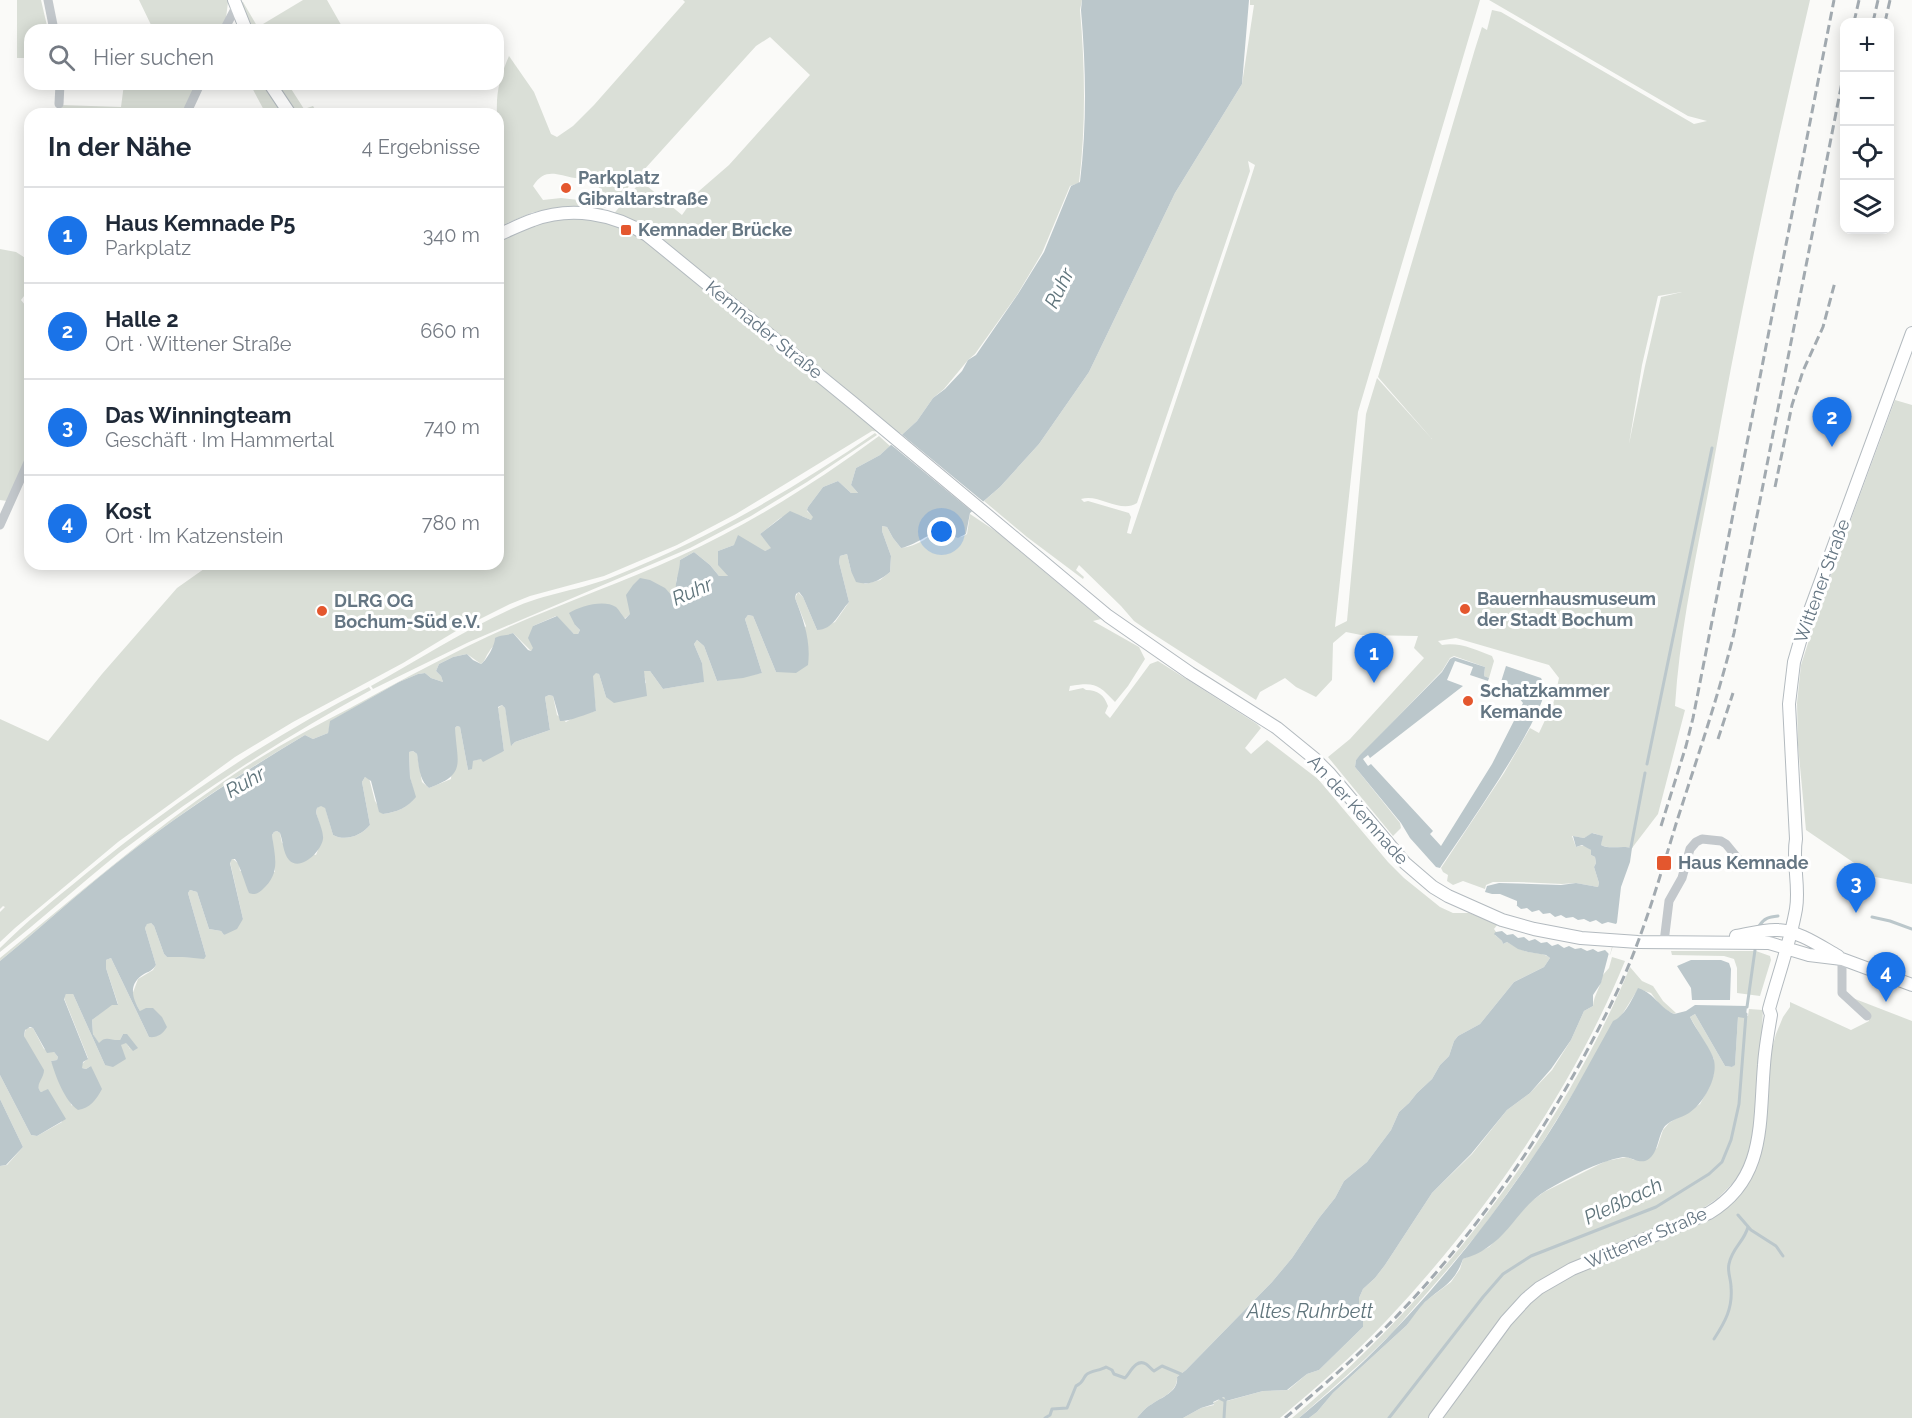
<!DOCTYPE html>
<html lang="de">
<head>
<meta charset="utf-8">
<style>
	:root { --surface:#fff; --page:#f6f6f7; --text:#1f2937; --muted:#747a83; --line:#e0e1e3; --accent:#1a73e8 }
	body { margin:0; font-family:Raleway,sans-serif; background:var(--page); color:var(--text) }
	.controls { position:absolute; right:18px; top:18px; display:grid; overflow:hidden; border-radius:12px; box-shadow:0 3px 15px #0003 }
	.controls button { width:54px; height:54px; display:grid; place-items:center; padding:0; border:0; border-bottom:2px solid var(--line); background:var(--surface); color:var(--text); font:30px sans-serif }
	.you { position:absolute; left:942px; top:532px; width:21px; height:21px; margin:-15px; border:4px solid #fff; border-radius:50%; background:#1a73e8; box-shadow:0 0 0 9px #1a73e833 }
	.badge { display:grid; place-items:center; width:39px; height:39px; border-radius:50%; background:var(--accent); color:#fff; font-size:20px; font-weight:700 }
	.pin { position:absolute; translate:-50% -50px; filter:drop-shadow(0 2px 3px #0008) }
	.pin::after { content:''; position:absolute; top:32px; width:21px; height:18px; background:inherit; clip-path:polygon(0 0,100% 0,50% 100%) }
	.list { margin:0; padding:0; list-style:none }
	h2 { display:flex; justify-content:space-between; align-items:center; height:78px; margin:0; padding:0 24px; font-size:26px }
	h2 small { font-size:20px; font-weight:400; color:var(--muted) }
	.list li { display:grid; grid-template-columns:39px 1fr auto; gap:18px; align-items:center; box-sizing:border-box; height:96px; padding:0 24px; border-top:2px solid var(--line) }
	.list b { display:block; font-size:22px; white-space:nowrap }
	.list p { margin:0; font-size:20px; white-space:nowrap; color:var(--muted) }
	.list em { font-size:20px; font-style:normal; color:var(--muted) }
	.icon { flex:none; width:33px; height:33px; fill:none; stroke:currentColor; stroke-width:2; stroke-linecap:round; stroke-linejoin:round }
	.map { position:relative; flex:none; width:1912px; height:1418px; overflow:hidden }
	.search { position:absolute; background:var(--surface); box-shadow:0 3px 15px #0003; left:24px; top:24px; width:480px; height:66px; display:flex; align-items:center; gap:15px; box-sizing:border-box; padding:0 21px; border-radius:18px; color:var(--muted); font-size:22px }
	.panel { position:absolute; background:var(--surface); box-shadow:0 3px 15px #0003; left:24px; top:108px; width:480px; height:462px; border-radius:18px }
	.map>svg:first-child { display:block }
</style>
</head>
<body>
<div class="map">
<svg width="1912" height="1418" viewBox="0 0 1912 1418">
	<rect width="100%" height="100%" fill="#fafaf8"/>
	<path fill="#dadfd7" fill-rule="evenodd" d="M17,0H41L48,30H30V58H17Z
		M139,0H228V2L226,18L220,30H152L153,29Z
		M303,0H327L344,30H250L238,3L243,2L257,26L263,24Z
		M683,0H1082L1080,10C1085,67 1086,125 1079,183L1070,186L1042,253L1017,295L975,354L968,360L944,389L933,398L917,421L903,434L872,431L736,514L677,545L604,576L530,596L510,604L456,631L403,663L293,722L235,757L118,842L15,928L0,942V912L5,907L3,906L0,909V719L48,741L102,674L177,588L211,564H498V240L536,223L565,217L607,222L641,181L682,215L699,191L729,165L810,75L770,37L756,46L614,203C606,197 601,189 594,182C589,179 581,179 575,178C557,175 545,167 533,186L543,200L561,198L605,203L606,207L600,210L554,208L531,213L498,227V114H497C496,91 500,77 509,56L534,92L551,134L557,137L573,126L594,105L685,2Z
		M1250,0H1480L1358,412L1335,627L1347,621L1366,414L1377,378L1432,439L1378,377L1475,49L1482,27L1487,30L1492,10L1501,12L1694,124L1707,121L1688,116L1489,0H1810C1773,158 1739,317 1711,477C1697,553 1680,628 1675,706L1685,710L1658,814L1632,848C1622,845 1612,850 1601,845L1602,836L1593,833L1584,838L1572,836L1576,847C1582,845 1586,845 1591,850V855L1595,857L1596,863L1594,867L1599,883L1598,887L1576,883L1562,884L1518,882H1493L1486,885L1485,889L1463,881L1453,885L1447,881L1448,875L1443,872L1441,868L1504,773L1530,728L1539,733L1554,701L1559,678L1549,665L1456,638L1438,641L1442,645C1460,642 1476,650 1492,656L1494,661L1489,678L1484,676L1485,667L1454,656L1450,658L1442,671L1356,760L1355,767L1400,823L1401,828L1393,836L1328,757L1350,739L1424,658L1414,648L1418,636L1361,635L1346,632L1333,643L1332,680L1316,697L1296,687L1285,678L1260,692L1256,700L1147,630L1134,621L1121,606L1079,565L1076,570L1084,577L1083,579L1027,537L984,501L1000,487L1039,444L1089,372L1175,193L1242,84L1254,5H1250ZM1248,161L1255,165L1248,187L1131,534L1127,533L1131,517L1129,513L1088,501L1084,502L1081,499C1099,493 1120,514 1137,503L1250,171ZM1682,292L1661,297L1645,366L1629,444L1642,365L1658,296Z
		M124,84H196L182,114H60L61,105L121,107Z
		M250,84H265L284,114H266Z
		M275,84H288L304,109L313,106L318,114H294Z
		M0,249L16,252L30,261V288L21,300L30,311V450L7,501L0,500Z
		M1895,400L1912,405V884L1870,876L1863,869L1806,830L1798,745L1797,703L1801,665L1825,590Z
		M875,433L877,435L807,482L751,516L690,548L469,642L373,689L371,686C418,660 463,631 511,609C545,593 582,590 615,576C707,539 794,489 875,433Z
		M879,436L890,446L880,455L856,468L851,485L858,493H851L838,481L823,487L808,507L807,511L814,517L811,520C784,507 781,519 760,534L772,548L765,551L734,545L718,551L728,576L723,577L719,576L710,565L694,552L680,560V569L676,581L678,596L675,599L664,588L624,619L575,625L580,630L578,634H574L556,616L533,626L534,648L531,651L513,633C505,638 494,643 489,652C485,657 486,660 481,664L467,654L453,657L439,664L436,671L441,676L443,682L431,678L425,673L418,674L399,682L331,721L328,733L313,739L305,735C232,778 163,825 98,878C65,905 33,934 0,961V958C75,897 147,834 227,779C267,752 309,729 352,707C390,686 428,666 466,647C536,612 610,588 680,556C750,524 817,482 879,436Z
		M970,514L997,532L1101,619L1093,621L1139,647L1145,659L1128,686L1115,702C1098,684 1095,682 1070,686L1069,691L1083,688L1086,690C1098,690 1104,695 1108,706L1105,713L1110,718L1150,664L1158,661L1257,724L1261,728L1245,748L1251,754L1267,740L1318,779L1388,862L1404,878L1440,907L1453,913H1469L1504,926L1613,946L1610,955L1608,952L1498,930L1496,932L1495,935L1502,941L1503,944L1507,942C1513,945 1519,949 1525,951C1534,954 1543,952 1550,958L1544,967L1514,982L1480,1024L1458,1036L1454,1041L1449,1056L1440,1065L1432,1079L1417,1093L1409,1103L1399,1112L1391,1130L1367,1162L1344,1181L1335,1198L1319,1218L1292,1258L1272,1282L1186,1370L1177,1377C1178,1392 1162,1397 1152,1404C1146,1407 1141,1413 1137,1418H0V1166L7,1165L23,1147L0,1099V1075L31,1135L37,1136L62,1122L48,1090L41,1092L39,1090L24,1036L26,1028H33L44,1049L54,1052L58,1057L57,1060L51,1061L72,1106L91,1066L86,1069L82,1068L81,1065L88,1058L64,998L66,994H73L105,1065L120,1045L126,1042L130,1049L123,1034L120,1040L99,1044L93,1034L92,1020L112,1004H118L106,968V960L111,958L149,1037L140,1011L135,1003L132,995L138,979L153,970L156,965L145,928L147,923H151L154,926L164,954L167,957C180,956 192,959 206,956L188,893L190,890L197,892L209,929L221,931L224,935L243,919L230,862L232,858L239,864L240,871L275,872L272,835L274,832L277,831L280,833L282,843L316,855L323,837L316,812L317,808L321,805L325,807L333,835C346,842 362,835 370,825L362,782L365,777L369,778L375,801L383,814C397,812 407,808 415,797L410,777L409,752L413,751L417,754L422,782L429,788L451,779L455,728L457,726L460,727L468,770L473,761L504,751L498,708L502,705L505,708L512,745L515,742L550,730L545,697L549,695L553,696L557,715L566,722L576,716L596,711L592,675L596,672L599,674L606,697L646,683L643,671H650L663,689L703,682L702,663L694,644L697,640L704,646L717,681L762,673L745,619L748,615L753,616L776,672L806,626L795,598L798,592L803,597L817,630L835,622L849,602L839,562L840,556L847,554L851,571L865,584L880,580L890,572L891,556L882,531V526L887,527L893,538L901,548C909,547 917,544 924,540C928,538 931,533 935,532C947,527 953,544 967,534Z
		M369,687L371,690C283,738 199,792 119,853C79,885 41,920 0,952V948C26,922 55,899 83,876C172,803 266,739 369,687Z
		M1671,951H1756L1770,956L1771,960L1760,996L1737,993V968L1734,959L1724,956L1672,955Z
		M1612,957L1625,961C1572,1091 1483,1218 1387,1320C1354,1355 1317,1387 1280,1418H1183L1201,1408L1214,1405L1213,1403L1224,1397L1227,1401L1263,1391L1288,1390L1307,1374L1319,1370L1363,1327L1362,1316L1359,1310V1298L1363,1289L1375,1278L1385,1265L1432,1193L1472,1154L1507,1110L1530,1093L1552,1070L1571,1040L1584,1011L1593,1006C1594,994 1601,987 1602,976L1609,968Z
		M1630,967L1642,981L1653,986L1663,1001L1676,1013L1674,1014L1662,1008L1651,993L1638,989L1536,1153L1484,1226L1447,1270L1392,1333L1363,1361L1299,1418H1292C1433,1301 1560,1137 1630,967Z
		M1850,997L1912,1021V1418H1441L1514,1317L1530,1301L1566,1278L1700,1223L1744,1186L1770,1056L1776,1034L1783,1017L1790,1007V1002L1851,1030L1869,1021L1866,1014Z
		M1749,1009L1763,1010L1759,1082L1752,1148L1742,1171L1731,1185L1718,1198L1699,1211L1629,1239L1549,1275L1535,1284L1508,1309L1429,1418H1309L1317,1412L1333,1393L1407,1325L1416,1311L1427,1300L1451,1282L1460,1269L1463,1259L1489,1247L1529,1203L1544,1192L1606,1161L1627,1157L1634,1160L1657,1148L1663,1130L1669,1123L1700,1104L1709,1088L1714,1073V1059L1690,1017L1695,1014L1725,1066L1732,1067L1735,1064L1738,1017L1748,1016Z"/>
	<path fill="#bbc7cb" d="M1082,0H1249L1242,84L1175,193L1089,372L1039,444L1000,487L970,513L966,534L958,538C953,536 946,532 940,531C936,530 911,547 901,548L893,538L887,527L882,526V531L891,556L890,572C879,581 870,586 856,582L851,571L847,554L840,556L839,562L849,602C839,613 833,630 817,630L803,597L799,592L796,594L795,598C804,621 811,641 808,665L796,673L776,672L753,616L748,615L745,619L762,673L743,678L717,681L704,646L697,640L694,644L702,663L704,682L663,689L650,671H644L647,696L614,703L606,697L599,674L596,673L593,676L596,711C587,714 567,722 560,721L553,696L549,695L545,697L550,730L515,742L511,746L505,708L502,705L498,707L504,751L483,762L481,759L473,761L472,769L468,770L460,727L457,726L455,728C457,764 467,774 429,788C419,780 419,766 417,754L413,751L409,752L410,777L416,797C407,808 397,812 383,814L379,812L371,781L365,777L362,782L370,825C362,835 346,842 333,835L325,808L321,806L317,808L316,812C318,820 324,832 323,839C321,852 300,872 289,860C283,853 283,841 280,833L277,831L274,832L272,835C275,858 281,873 262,890C257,894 255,895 249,893C245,884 240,865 235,859H232L230,863L243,919L237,929L224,935L221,931L209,929L197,892L190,890L188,893L206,956L204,959L183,957H167L164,954L154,926L151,923L147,924L145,928L156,965C152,972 146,972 141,976C128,986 133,1000 140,1011L146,1008H153L162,1017L167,1027C163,1034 157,1038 149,1037L111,958L106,960V968L118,1005H112L92,1020L93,1034L99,1043C106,1035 111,1041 120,1040L123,1034H127L138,1048L133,1051L126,1043L121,1045L126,1059L113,1067L105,1065L73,994H66L64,999L88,1059L83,1062L82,1068L86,1069L91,1066L102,1089C96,1100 90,1108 78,1110C64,1100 56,1077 51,1061L57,1060L58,1057L54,1052L47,1053L33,1028L30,1027L25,1030L24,1036L44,1070C44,1079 34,1085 41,1092L48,1089L66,1119L37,1136L31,1135L0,1075V961C33,934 65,905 98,878C163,825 233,778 305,735L313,739L328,733L330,721L399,682L418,674L425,673L431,678L443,682L441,676L436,671L439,664L453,657L467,654L473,660L481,664C487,660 495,645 495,638C502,634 507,636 513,633L528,650L531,651L533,648L528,638L533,626L557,616L574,634H578L580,630L575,625L569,613C580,606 604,599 616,607C619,610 622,615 625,619L630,614L626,595L633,585L640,578L650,580L665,588L675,599L677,596C673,583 680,573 680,560L694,552L710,565L719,576H728L718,565V551L734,545L738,535L765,551L771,548L760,534L790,511L811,520L813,517L807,510L808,507L823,487L838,481L851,493H858L851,485L856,468L880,455L917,421L933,398L945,389L962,371L968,360L976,355L1018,294L1044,252L1071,186L1080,182C1087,125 1086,67 1081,10Z
		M1454,657L1485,667L1484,676L1489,678L1488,681L1470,675L1473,667L1455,661L1447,680L1463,686L1370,758L1368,755L1363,759L1368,766L1371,764L1433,831L1430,834L1441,846L1492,764L1523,703L1519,698L1524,694L1521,689L1518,688L1514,690L1500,685L1506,666L1541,678C1542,681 1544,683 1545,686C1548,713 1459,839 1440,868L1436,867L1410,838L1401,823L1355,767L1356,760L1360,755L1442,672L1450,659Z
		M1592,833L1603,836L1601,845C1611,850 1621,845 1632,848L1630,862L1621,887L1617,922L1601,983L1593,995V1006L1584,1011L1571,1040L1551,1069L1530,1093L1507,1110L1471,1154L1432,1193L1385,1265L1375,1278L1363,1289L1359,1298V1310L1363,1316V1327L1319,1370L1307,1374L1287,1390L1263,1391L1226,1401L1224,1397L1213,1402L1214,1404L1201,1408L1183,1418H1137C1141,1413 1146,1407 1152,1404C1162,1397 1179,1392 1177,1377L1186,1370L1272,1282L1292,1258L1319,1218L1335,1198L1344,1181L1367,1162L1391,1130L1399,1112L1409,1103L1417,1093L1432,1079L1440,1065L1449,1056L1454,1041L1458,1036L1480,1024L1514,982L1544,967L1550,958L1546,955L1528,952L1518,949L1507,942L1503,944L1502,941L1494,934L1517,905V901L1500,894H1492L1485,892L1487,886L1499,883L1561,885L1576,883L1598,887L1599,883L1594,867L1596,863L1595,857L1591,855V850L1582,845L1576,847L1573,836L1584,838Z
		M1691,960H1721L1729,963L1731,969L1730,1000H1692L1691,988L1677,966Z
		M1638,988C1657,995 1657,1006 1674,1014L1686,1011L1695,1005L1747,1006L1746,1016L1744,1018L1738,1017L1735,1065L1732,1067L1725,1066L1695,1014L1690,1017C1697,1031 1707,1043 1713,1057C1720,1075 1704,1103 1689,1113C1681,1118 1672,1119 1665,1126C1657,1136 1659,1156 1645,1161C1637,1163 1630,1156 1623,1157C1596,1162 1570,1177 1547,1190C1522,1204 1511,1232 1488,1247C1480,1253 1472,1256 1463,1259C1454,1284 1443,1286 1425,1302C1418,1309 1413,1317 1407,1325L1333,1393L1317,1412L1309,1418H1299C1321,1399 1343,1381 1364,1361C1428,1299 1485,1228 1535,1154C1564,1112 1588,1066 1613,1021C1625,1016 1632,999 1638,988Z
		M0,1099L23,1147L6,1165L0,1166Z"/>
	<path fill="#fafaf8" d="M900,433L985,503L974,513L889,443Z
		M1516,905L1521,909L1527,908L1532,912L1539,910L1543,914L1550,913L1555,917L1561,915L1566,918L1573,917L1578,920L1584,919L1590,922L1596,920L1602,924L1608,922L1616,924L1618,922L1610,955L1605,950L1598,952L1593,949L1587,951L1581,948L1575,949L1569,946L1564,948L1558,944L1552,946L1547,942L1541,943L1535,939L1529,941L1524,937L1518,938L1513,934L1507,935L1502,931L1496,932L1494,929L1512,906Z"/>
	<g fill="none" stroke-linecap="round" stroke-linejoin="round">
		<path stroke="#bbc7cb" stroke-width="3" d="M1647,764L1712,448
			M1631,847L1645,773
			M1872,917L1890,921L1912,929
			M1759,926C1764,918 1769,917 1778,916
			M1747,1007L1755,950
			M1738,1215L1751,1230L1776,1246L1783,1256
			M1714,1339C1725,1322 1733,1308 1731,1287C1731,1279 1727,1271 1729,1264C1732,1248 1744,1242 1748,1227
			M1219,1398L1225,1401L1224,1418
			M1045,1418L1050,1415L1052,1409L1067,1408L1076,1386C1083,1383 1082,1380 1086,1375C1091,1370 1100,1371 1106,1367L1112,1370L1114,1374L1125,1378C1130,1373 1136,1358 1146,1364C1149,1366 1151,1369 1154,1371L1162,1366L1181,1374
			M1389,1418L1483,1297L1503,1274L1531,1256L1656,1207L1709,1174L1722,1162L1731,1140L1739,1104L1746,1014"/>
		<g stroke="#b3babf" stroke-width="14">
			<path id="secondary" d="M234,0L246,30
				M270,84L290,114
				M498,235C510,230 521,224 533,220C571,206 613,213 647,235L853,403L1108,616L1190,673L1277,728L1315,759L1330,774L1405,863L1433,887L1448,896L1502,920L1534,929L1581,938L1638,942L1769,943L1809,955L1842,959L1912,985
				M1736,936C1749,934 1764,929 1778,930C1799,931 1820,946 1838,956
				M1435,1418L1506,1321L1526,1299L1539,1288L1572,1269L1709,1213C1766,1179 1759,1123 1764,1065C1765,1049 1768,1032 1771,1015L1769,1009C1778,976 1790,943 1796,909C1800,886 1792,862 1796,839L1789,704L1794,662L1805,624L1912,333"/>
		</g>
		<path stroke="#c3c8cc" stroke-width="9" d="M48,0L54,30
			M224,30L236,7
			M59,104L60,84
			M186,114L200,84
			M0,525L30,458
			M1664,942L1669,901L1682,878L1690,849L1696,842L1702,839L1721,841L1726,844L1744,866
			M1842,959V993L1867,1016"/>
		<use href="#secondary" stroke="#fff" stroke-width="12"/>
		<path stroke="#a2aab0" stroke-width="3" stroke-dasharray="9 4.5" stroke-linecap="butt" d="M1854,22L1859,0
			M1873,22L1878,0
			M1885,22L1890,0
			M1775,487L1792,405L1803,371L1823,327L1835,282
			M1718,739L1733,693
			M1661,826L1686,746L1693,718L1834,0
			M1285,1418C1323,1386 1360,1354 1395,1318C1485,1224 1557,1115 1614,998C1641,943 1658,883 1676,824C1696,761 1718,698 1734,633L1844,72"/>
	</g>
	<g fill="#e4572e" stroke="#fff" stroke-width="2">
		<circle cx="566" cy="188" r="6"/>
		<rect x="620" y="224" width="12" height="12" rx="3"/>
		<circle cx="1465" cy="609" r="6"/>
		<circle cx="322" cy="611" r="6"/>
		<circle cx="1468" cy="701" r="6"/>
		<rect x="1656" y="855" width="16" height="16" rx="3"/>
	</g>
	<g text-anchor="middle" stroke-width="6" stroke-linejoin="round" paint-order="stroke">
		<g font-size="18" font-weight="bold" fill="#657683" stroke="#fff" text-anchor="start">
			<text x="578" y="184">Parkplatz<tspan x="578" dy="21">Gibraltarstraße</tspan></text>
			<text x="638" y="236">Kemnader Brücke</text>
			<text x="1477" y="605">Bauernhausmuseum<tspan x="1477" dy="21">der Stadt Bochum</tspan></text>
			<text x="334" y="607">DLRG OG<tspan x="334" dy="21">Bochum-Süd e.V.</tspan></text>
			<text x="1480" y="697">Schatzkammer<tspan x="1480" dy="21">Kemande</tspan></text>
			<text x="1678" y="869">Haus Kemnade</text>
		</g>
		<g font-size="18" fill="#657683" stroke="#fff">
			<text transform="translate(764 330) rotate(39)" y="6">Kemnader Straße</text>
			<text transform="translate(1822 581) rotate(-70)" y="6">Wittener Straße</text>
			<text transform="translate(1358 810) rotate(48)" y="6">An der Kemnade</text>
			<text transform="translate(1646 1238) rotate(-23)" y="6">Wittener Straße</text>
		</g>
		<g font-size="20" font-style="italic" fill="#60757c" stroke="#fff">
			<text transform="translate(1059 288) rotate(-64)" y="7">Ruhr</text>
			<text transform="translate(692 591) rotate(-24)" y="7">Ruhr</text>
			<text transform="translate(245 782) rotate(-30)" y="7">Ruhr</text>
			<text transform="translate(1623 1201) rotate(-25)" y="7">Pleßbach</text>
			<text x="1310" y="1318">Altes Ruhrbett</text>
		</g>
	</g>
</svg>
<div class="controls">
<button>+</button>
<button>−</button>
<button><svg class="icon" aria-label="locate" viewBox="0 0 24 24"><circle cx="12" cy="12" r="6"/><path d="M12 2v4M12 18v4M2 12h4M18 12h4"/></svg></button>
<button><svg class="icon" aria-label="layers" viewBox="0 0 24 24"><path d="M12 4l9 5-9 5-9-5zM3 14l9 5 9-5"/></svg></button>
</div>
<div class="you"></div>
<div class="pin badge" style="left:1374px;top:683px">1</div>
<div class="pin badge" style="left:1832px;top:447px">2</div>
<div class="pin badge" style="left:1856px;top:913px">3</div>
<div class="pin badge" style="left:1886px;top:1002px">4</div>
<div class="search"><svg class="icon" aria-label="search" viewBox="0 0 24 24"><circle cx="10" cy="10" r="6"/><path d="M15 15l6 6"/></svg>Hier suchen</div>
<section class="panel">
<h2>In der Nähe<small>4 Ergebnisse</small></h2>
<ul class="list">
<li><span class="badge">1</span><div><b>Haus Kemnade P5</b><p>Parkplatz</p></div><em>340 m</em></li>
<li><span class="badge">2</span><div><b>Halle 2</b><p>Ort · Wittener Straße</p></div><em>660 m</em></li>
<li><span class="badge">3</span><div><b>Das Winningteam</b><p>Geschäft · Im Hammertal</p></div><em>740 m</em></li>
<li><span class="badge">4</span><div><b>Kost</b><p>Ort · Im Katzenstein</p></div><em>780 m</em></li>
</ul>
</section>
</div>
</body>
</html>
